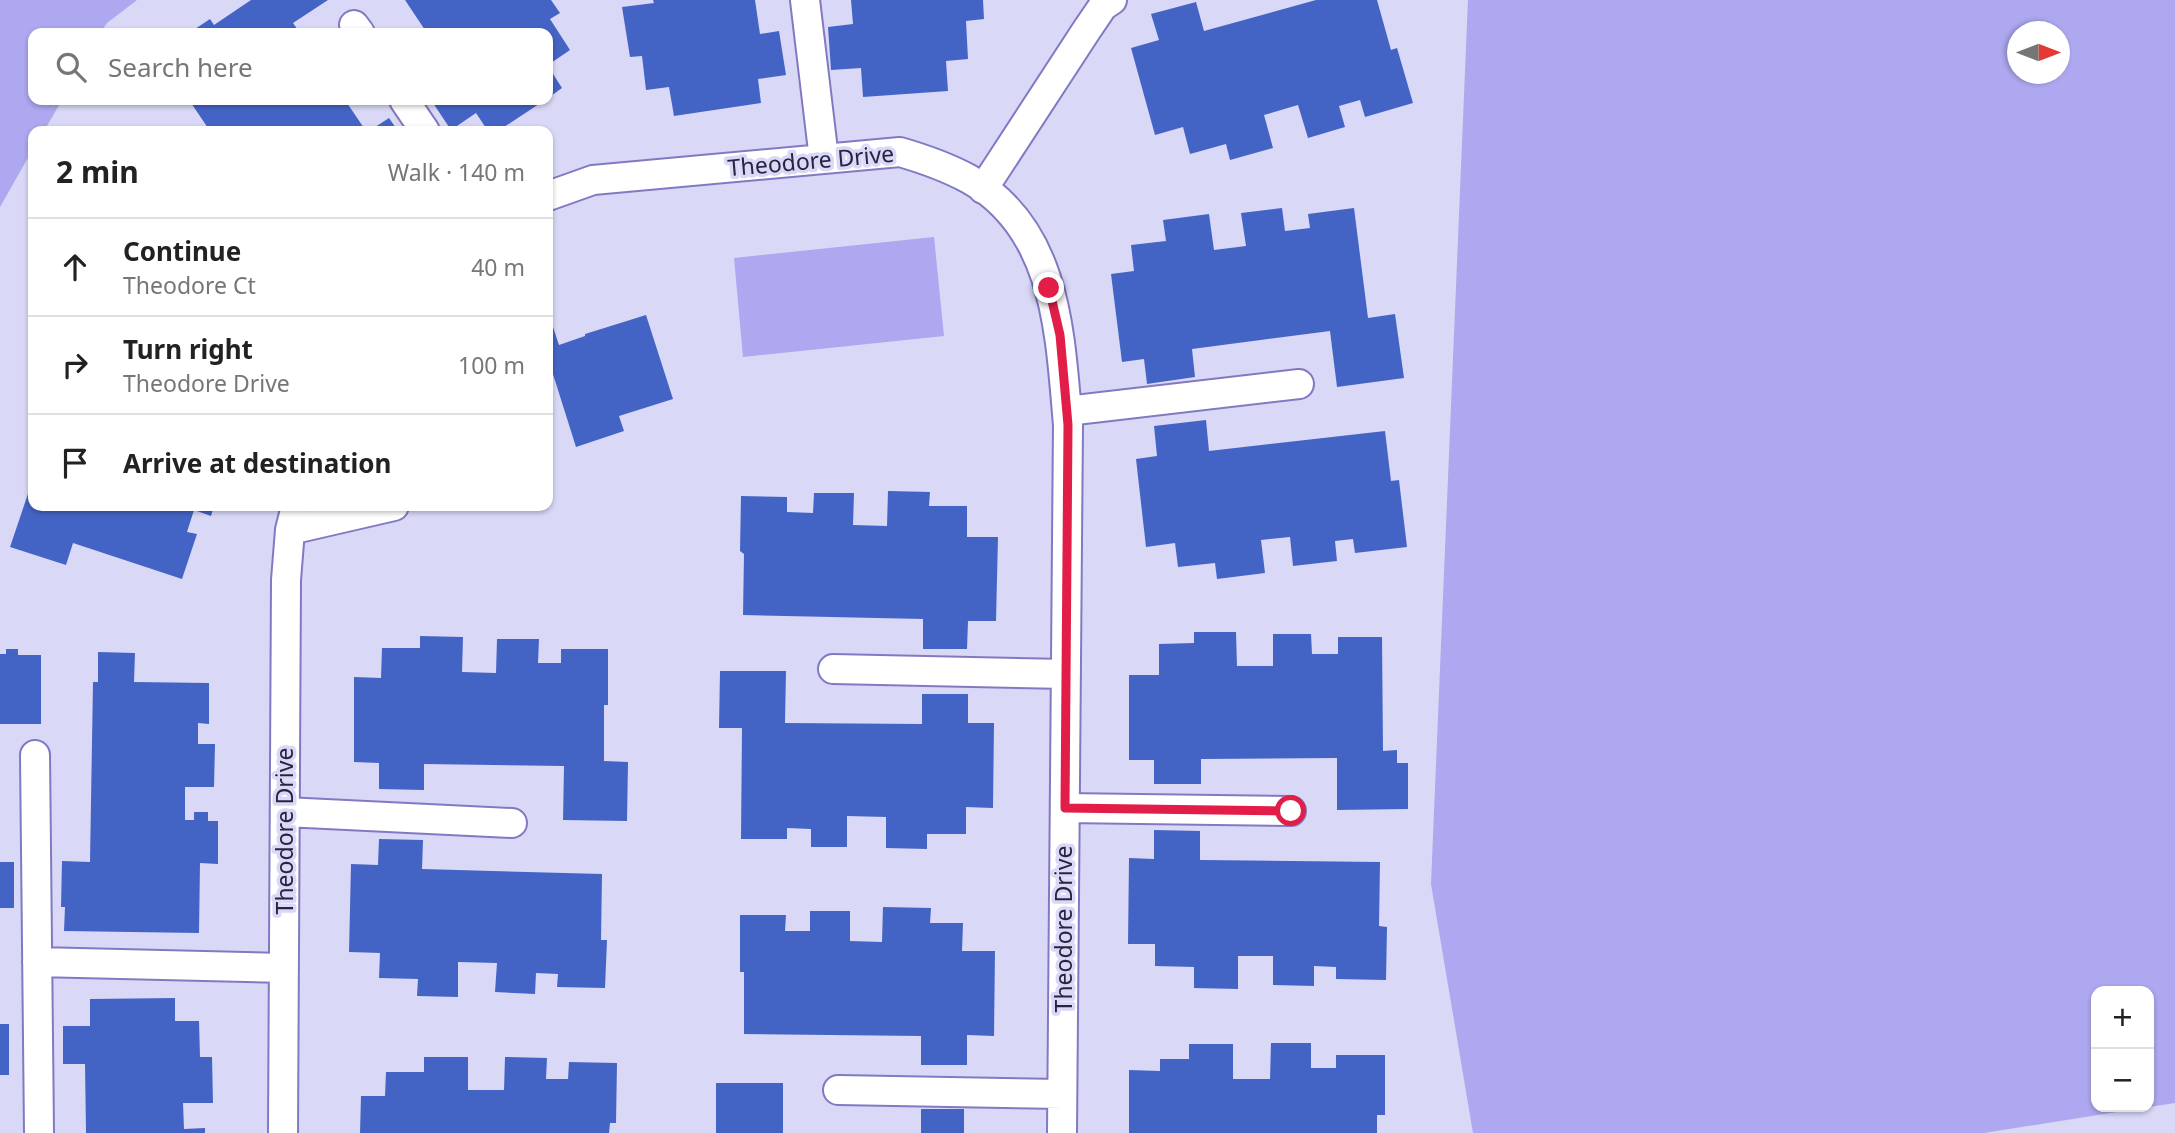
<!DOCTYPE html>
<html lang="en">
<head>
<meta charset="utf-8">
<style>
	:root { --surface:#fff; --page:#f6f6f6; --text:#222; --muted:#767676; --line:#e0e0e0 }
	body { margin:0; font-family:"Noto Sans",sans-serif; background:var(--page); color:var(--text) }
	.controls { position:absolute; right:21px; bottom:21px; display:grid; overflow:hidden; border-radius:14px; box-shadow:0 2px 5px #0004 }
	.controls button { width:63px; height:63px; display:grid; place-items:center; padding:0; border:0; border-bottom:2px solid var(--line); background:var(--surface); color:var(--text); font:35px sans-serif }
	.compass { position:absolute; left:2007px; top:21px; width:63px; height:63px; border-radius:50%; background:var(--surface); box-shadow:0 2px 5px #0004; rotate:90deg }
	.stop { position:absolute; width:21px; height:21px; margin:-16px; border:5px solid #e11d48; border-radius:50%; background:#fff }
	.stop.end { background:#e11d48; border-color:#fff; box-shadow:0 2px 7px #0008 }
	.list { margin:0; padding:0; list-style:none }
	h2 { display:flex; justify-content:space-between; align-items:center; height:91px; margin:0; padding:0 28px; font-size:30px }
	h2 small { font-size:23px; font-weight:400; color:var(--muted) }
	.list li { display:grid; grid-template-columns:46px 1fr auto; gap:21px; align-items:center; box-sizing:border-box; height:98px; padding:0 28px; border-top:2px solid var(--line) }
	.list b { display:block; font-size:26px; white-space:nowrap }
	.list p { margin:0; font-size:23px; white-space:nowrap; color:var(--muted) }
	.list em { font-size:23px; font-style:normal; color:var(--muted) }
	.icon { flex:none; width:38px; height:38px; fill:none; stroke:currentColor; stroke-width:2; stroke-linecap:round; stroke-linejoin:round }
	.map { position:relative; flex:none; width:2175px; height:1133px; overflow:hidden }
	.search { position:absolute; background:var(--surface); box-shadow:0 2px 5px #0004; left:28px; top:28px; width:525px; height:77px; display:flex; align-items:center; gap:18px; box-sizing:border-box; padding:0 24px; border-radius:14px; color:var(--muted); font-size:26px }
	.panel { position:absolute; background:var(--surface); box-shadow:0 2px 5px #0004; left:28px; top:126px; width:525px; height:385px; border-radius:14px }
	.map>svg:first-child { display:block }
</style>
</head>
<body>
<div class="map">
<svg width="2175" height="1133" viewBox="0 0 2175 1133">
	<rect width="100%" height="100%" fill="#d9d8f7"/>
	<path fill="#ada8ef" fill-rule="evenodd" d="M0,0H137L107,23L100,33H33V100H62L44,131H33V149L0,207Z
		M1468,0H2175V1103L2149,1107V991H2096V1107H2148L1984,1133H1473L1431,884ZM2018,32H2060V74H2018Z
		M934,237L944,336L743,357L734,258Z"/>
	<path fill="#4464c5" d="M251,0H328L293,23L300,33H189L210,19L214,25Z
		M405,0H551L560,13L550,19L570,50L548,65V33H427Z
		M653,0H755L760,34L779,31L786,75L758,79L761,103L674,116L669,87L646,90L642,56L630,57L622,7L654,3Z
		M851,0H983L984,19L966,21L968,59L946,61L948,91L863,97L861,68L831,70L828,27L853,24Z
		M1316,0H1377L1391,50L1397,48L1413,103L1365,117L1360,100L1339,106L1345,127L1308,138L1298,105L1264,115L1273,148L1230,160L1226,144L1190,154L1183,127L1155,135L1131,48L1159,40L1151,14L1196,2L1204,31Z
		M548,66L562,88L548,98Z
		M189,100H345L366,131H248L245,127L239,131H210Z
		M431,100H545L498,131H488L476,113L451,130Z
		M389,118L398,131H369Z
		M1282,208L1285,231L1310,228L1308,214L1354,208L1368,318L1395,314L1404,378L1337,387L1330,331L1192,349L1195,377L1147,384L1144,359L1122,362L1111,274L1134,271L1131,245L1166,241L1163,220L1209,214L1214,250L1246,246L1241,213Z
		M646,315L673,399L619,416L624,431L576,447L552,371L548,373V328L553,327L559,345L585,336V334Z
		M1206,420L1209,451L1385,431L1391,481L1399,480L1407,547L1355,553L1353,539L1335,541L1337,561L1293,566L1290,537L1261,540L1265,573L1217,579L1215,563L1178,567L1175,543L1146,547L1136,459L1157,456L1154,426Z
		M33,479V506H214L211,516L194,510L187,532L197,534L182,579L73,543L66,565L10,547Z
		M888,491L930,492L929,506H967V537H998L996,621H968L967,649H923V619L743,615L744,554L740,551L741,496L787,497V512L813,513L814,493H854L853,525L887,526Z
		M1194,632H1236L1237,666H1273V634H1311L1312,654H1338V637H1382L1383,751L1397,750V763H1408V809L1337,810V758L1201,759V784H1154V760H1129V675H1159V644L1194,643Z
		M420,636L463,637L462,672L496,673L497,639H539L538,663H561V649H608V705H604V761L628,762L627,821L563,820L564,766L424,764V790L379,789V763L354,762V677L381,678L382,648H420Z
		M6,649H18V655H41V724H0V654H6Z
		M98,652L135,653L134,682L209,683V724L198,723V744H215L214,787H185V820H194V812H208V821H218V864L200,863L199,933L64,931L65,907H61L62,861L90,862L93,682H98Z
		M720,671H786L785,723L922,724V694H968V723H994L993,808L966,807V834H927V849L886,848V817L847,816V847H811V829L787,828V839H741L742,728H719Z
		M1154,830L1200,831V860L1380,862L1379,926L1387,927L1386,980L1336,979V967L1314,966V986L1273,985V956H1238V989L1194,988V967L1155,966V944H1128L1129,858L1154,859Z
		M379,839L423,840L422,869L602,874L601,940H607L605,988L557,987L558,974L536,973L535,994L495,992L497,963L458,962V997L417,996L418,979L379,978L380,953L349,952L351,864L378,865Z
		M0,862H14V908H0Z
		M883,907L931,908L930,923H963L962,951H995L994,1036L967,1035V1065H921V1036L744,1034V972H740V915H786L785,931H810V911H850V941L882,942Z
		M175,998V1021H199L200,1057H212L213,1103H183L184,1129L205,1128V1133H86L85,1064H63V1026H90V999Z
		M0,1024H9V1075H0Z
		M1271,1043H1311V1068H1336V1055H1385V1115H1377V1133H1129V1070L1160,1071V1059H1189V1044H1233V1079H1270Z
		M424,1057H468V1090H504L505,1057L547,1058L546,1079H568L569,1062L617,1063L616,1123H610L609,1133H360L361,1096H385L386,1072H424Z
		M716,1083H783V1133H716Z
		M921,1109H964V1133H921Z"/>
	<g fill="none" stroke-linecap="round" stroke-linejoin="round">
		<g stroke="#817ac2" stroke-width="32">
			<path id="minor" d="M805,0L824,159
				M354,25L360,33
				M404,100L425,131
				M983,189L1086,31L1103,6L1112,0
				M548,196L593,180L900,152C924,159 947,167 969,179C1058,229 1060,336 1068,425L1062,1133
				M1067,411L1299,384
				M290,530L394,506
				M833,669L1066,674
				M35,755L39,1133
				M1065,808L1291,811
				M285,812L512,823
				M37,962L284,968
				M838,1090L1062,1094
				M283,1133L286,580L290,530L296,506"/>
		</g>
		<use href="#minor" stroke="#fff" stroke-width="28"/>
	</g>
	<g fill="none" stroke-linecap="round" stroke-linejoin="round">
		<path stroke="#e11d48" stroke-width="9" d="M1049,288L1060,335L1068,425L1065,808L1291,811"/>
	</g>
	<g text-anchor="middle" stroke-width="7" stroke-linejoin="round" paint-order="stroke">
		<g font-size="23" fill="#272442" stroke="#d9d8f7">
			<text transform="translate(811 161) rotate(-5)" y="8">Theodore Drive</text>
			<text transform="translate(285 831) rotate(-90)" y="8">Theodore Drive</text>
			<text transform="translate(1064 929) rotate(-90)" y="8">Theodore Drive</text>
		</g>
	</g>
</svg>
<div class="controls">
<button>+</button>
<button>−</button>
</div>
<svg class="compass" viewBox="-18 -18 36 36"><path d="M0-13l5 13h-10z" fill="#e53935"/><path d="M0 13l5-13h-10z" fill="#767676"/></svg>
<div class="stop" style="left:1291px;top:811px"></div>
<div class="stop end" style="left:1049px;top:288px"></div>
<div class="search"><svg class="icon" aria-label="search" viewBox="0 0 24 24"><circle cx="10" cy="10" r="6"/><path d="M15 15l6 6"/></svg>Search here</div>
<section class="panel">
<h2>2 min<small>Walk · 140 m</small></h2>
<ul class="list">
<li><svg class="icon" aria-label="ahead" viewBox="0 0 24 24"><path d="M12 20V5M6 11l6-6 6 6"/></svg><div><b>Continue</b><p>Theodore Ct</p></div><em>40 m</em></li>
<li><svg class="icon" aria-label="right" viewBox="0 0 24 24"><path d="M7 20v-9h11M14 6l5 5-5 5"/></svg><div><b>Turn right</b><p>Theodore Drive</p></div><em>100 m</em></li>
<li><svg class="icon" aria-label="arrive" viewBox="0 0 24 24"><path d="M6 21V4h12l-3 4 3 4H6"/></svg><div><b>Arrive at destination</b></div></li>
</ul>
</section>
</div>
</body>
</html>
